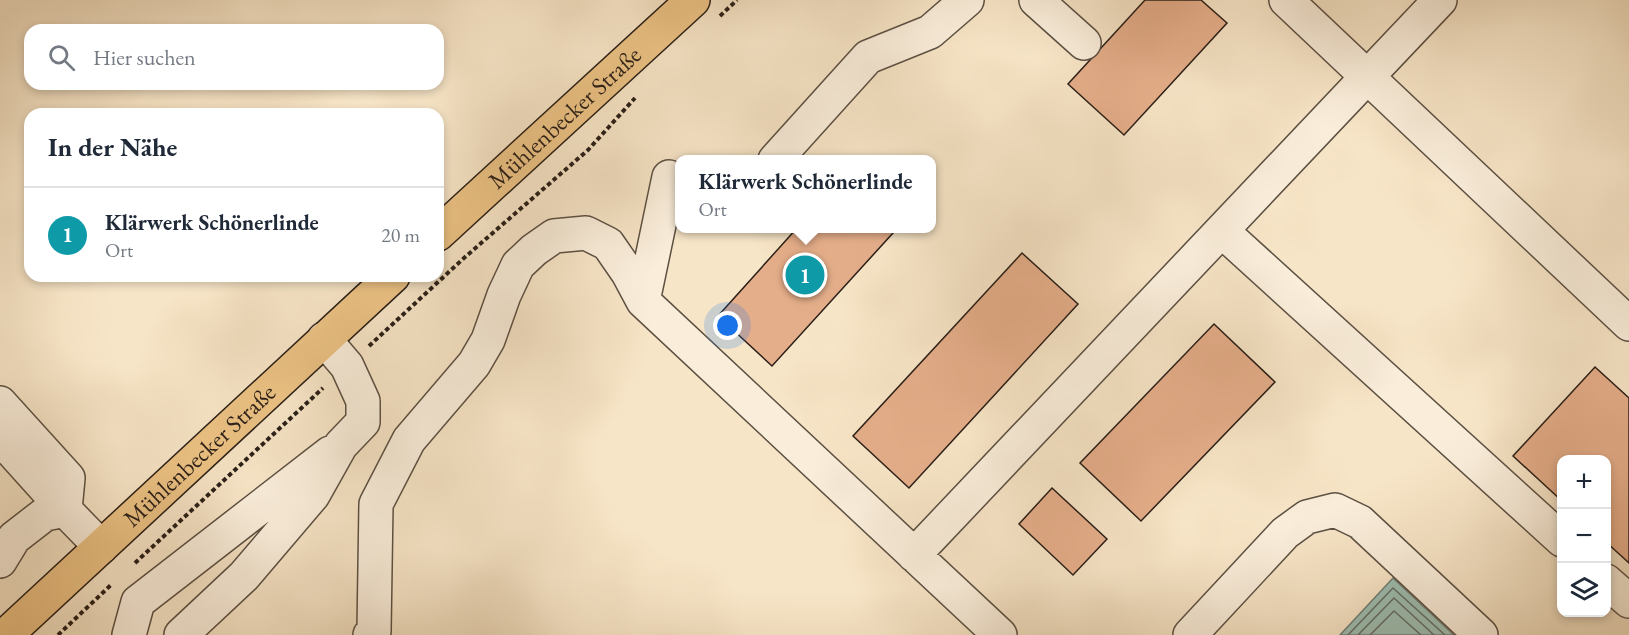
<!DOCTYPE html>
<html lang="de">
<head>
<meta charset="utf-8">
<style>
	:root { --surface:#fff; --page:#f2f2f3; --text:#1f2937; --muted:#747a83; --line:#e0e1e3; --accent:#d93025 }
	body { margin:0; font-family:"EB Garamond",serif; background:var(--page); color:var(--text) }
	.controls { position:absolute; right:18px; bottom:18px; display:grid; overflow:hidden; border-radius:12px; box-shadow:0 3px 9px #0003 }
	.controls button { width:54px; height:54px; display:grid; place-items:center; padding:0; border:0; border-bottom:2px solid var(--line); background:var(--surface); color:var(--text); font:30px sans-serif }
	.you { position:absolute; left:728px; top:326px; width:21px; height:21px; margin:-15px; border:4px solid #fff; border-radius:50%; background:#1a73e8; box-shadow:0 0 0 9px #1a73e833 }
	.badge { display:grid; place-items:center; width:39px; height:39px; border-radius:50%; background:var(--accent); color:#fff; font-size:20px; font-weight:700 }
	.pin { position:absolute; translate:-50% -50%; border:3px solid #fff; box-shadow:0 2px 6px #0006 }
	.popup { position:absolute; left:675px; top:155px; width:261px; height:78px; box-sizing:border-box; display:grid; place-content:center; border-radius:12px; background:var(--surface); filter:drop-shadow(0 2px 4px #0005); font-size:20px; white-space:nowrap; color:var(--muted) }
	.popup b { font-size:22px; color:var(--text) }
	.popup::after { content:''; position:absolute; left:50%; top:100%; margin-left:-12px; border:12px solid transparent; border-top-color:var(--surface) }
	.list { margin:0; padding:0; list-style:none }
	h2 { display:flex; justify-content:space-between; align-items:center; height:78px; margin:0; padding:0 24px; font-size:26px }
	h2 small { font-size:20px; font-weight:400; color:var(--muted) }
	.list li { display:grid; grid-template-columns:39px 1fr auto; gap:18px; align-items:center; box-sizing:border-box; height:96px; padding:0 24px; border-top:2px solid var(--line) }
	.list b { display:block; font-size:22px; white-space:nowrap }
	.list p { margin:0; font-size:20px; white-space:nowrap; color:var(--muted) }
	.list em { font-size:20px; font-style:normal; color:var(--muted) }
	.icon { flex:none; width:33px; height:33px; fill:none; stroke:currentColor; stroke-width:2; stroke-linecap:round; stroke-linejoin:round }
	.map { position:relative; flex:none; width:1629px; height:635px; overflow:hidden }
	.search { position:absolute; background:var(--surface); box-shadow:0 3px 9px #0003; left:24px; top:24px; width:420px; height:66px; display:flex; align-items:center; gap:15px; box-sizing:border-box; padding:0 21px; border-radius:18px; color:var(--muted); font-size:22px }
	.panel { position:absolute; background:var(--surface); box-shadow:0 3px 9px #0003; left:24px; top:108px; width:420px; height:174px; border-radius:18px }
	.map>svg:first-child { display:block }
</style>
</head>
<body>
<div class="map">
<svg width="1629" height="635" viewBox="0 0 1629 635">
	<rect width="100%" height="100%" fill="#f7e5c7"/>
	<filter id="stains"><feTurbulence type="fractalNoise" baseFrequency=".00333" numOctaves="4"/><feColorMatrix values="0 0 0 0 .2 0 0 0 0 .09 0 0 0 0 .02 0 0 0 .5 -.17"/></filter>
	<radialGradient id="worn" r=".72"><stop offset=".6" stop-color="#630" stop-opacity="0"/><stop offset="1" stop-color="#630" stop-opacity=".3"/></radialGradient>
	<path fill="#9dbfb3" stroke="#6f7f75" stroke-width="1.5" d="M1393,578L1454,635H1340Z"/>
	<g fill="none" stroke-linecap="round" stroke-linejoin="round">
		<path stroke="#636e65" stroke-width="1.5" d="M1348,635L1393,588L1445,635
			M1358,635L1394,598L1434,635
			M1370,635L1394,611L1421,635"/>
	</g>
	<path fill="#e5ae8a" stroke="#291e17" stroke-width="1.5" d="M1145,0H1201L1227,23L1124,135L1068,84Z
		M797,228H888L893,233L772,366L718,316Z
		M1022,253L1078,304L909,488L853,436Z
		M1214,324L1275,382L1141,521L1080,463Z
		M1595,367L1629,398V563L1606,542V460H1562V501L1513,456Z
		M1052,488L1107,539L1073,575L1019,524Z"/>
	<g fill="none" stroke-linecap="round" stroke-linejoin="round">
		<g stroke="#5c5043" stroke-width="36">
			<path id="minor" d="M1036,0L1084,43
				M1286,0L1629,324
				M775,160L868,57L930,32L967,0
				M1222,231L1562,540
				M643,301L669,177
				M0,403L68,478L65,510L101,547
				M0,438L65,510
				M914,555L1440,0
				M0,561L14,538L45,514L65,510
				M1606,581L1629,601
				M129,635L138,602L330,453
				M181,635L244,576L313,495L341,445L363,422V401L347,366L324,339
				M370,635L374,631L376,504L409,440L474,364L488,340L504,295L518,265L534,250L554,236L586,233L608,244L628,273L643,301L1000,635
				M1190,635L1285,533L1307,517L1335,510L1360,522L1481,635"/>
		</g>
		<g stroke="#291e17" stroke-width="36">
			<g id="major">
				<path id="s1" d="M438,234L693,0"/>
				<path id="s2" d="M6,635L393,276"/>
			</g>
		</g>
		<path stroke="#291e17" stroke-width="4" stroke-dasharray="4.5 3" stroke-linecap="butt" d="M720,16L737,0
			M369,346L464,258L588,150L635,98
			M135,563L323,388
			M58,635L112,584"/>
		<use href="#minor" stroke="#faeedb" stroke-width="33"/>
		<use href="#major" stroke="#ecc284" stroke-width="33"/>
	</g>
	<g text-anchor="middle" stroke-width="4.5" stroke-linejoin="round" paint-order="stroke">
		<g font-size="24" fill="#291e17" stroke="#faeedb">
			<text dy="8" stroke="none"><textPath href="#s1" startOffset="172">Mühlenbecker Straße</textPath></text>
			<text dy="8" stroke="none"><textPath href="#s2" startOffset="264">Mühlenbecker Straße</textPath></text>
		</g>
	</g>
	<rect width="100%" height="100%" filter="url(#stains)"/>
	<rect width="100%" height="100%" fill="url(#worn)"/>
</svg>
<div class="controls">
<button>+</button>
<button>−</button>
<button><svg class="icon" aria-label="layers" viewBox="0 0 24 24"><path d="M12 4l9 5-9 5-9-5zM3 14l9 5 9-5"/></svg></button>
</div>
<div class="you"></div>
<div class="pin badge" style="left:805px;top:275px;background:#0f9aa8">1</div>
<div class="popup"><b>Klärwerk Schönerlinde</b>Ort</div>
<div class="search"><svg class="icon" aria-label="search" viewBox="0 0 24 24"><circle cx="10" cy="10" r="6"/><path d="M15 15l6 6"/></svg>Hier suchen</div>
<section class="panel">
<h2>In der Nähe<small></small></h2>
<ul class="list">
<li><span class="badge" style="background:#0f9aa8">1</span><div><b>Klärwerk Schönerlinde</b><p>Ort</p></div><em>20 m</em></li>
</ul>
</section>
</div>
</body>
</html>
